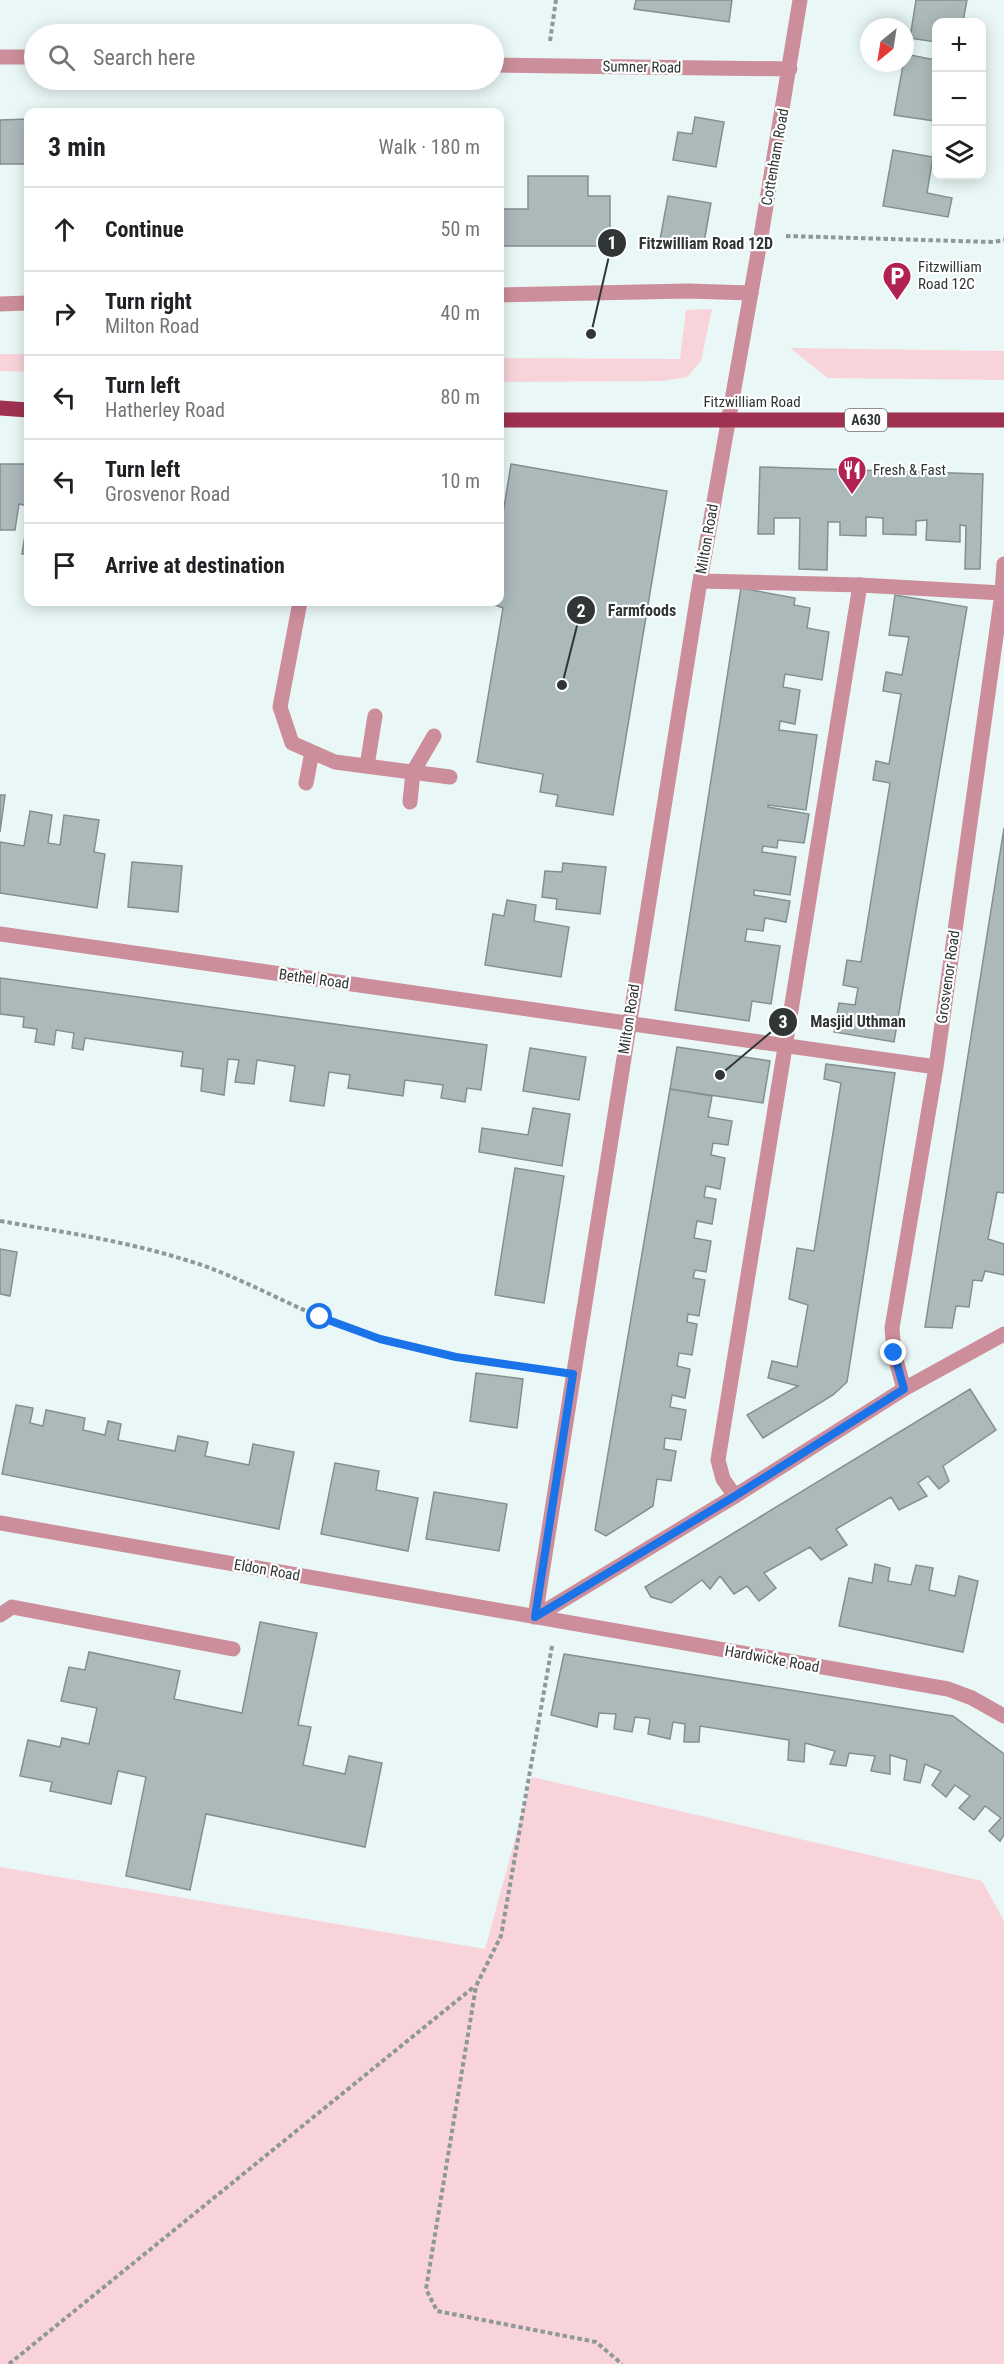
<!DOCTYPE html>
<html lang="en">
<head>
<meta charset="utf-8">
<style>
	:root { --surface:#fff; --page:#f2f2f2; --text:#202124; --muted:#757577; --line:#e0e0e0 }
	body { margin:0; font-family:"Roboto Condensed",sans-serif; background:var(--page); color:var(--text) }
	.controls { position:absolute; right:18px; top:18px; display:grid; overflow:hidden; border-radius:12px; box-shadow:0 3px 15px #0003 }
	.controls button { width:54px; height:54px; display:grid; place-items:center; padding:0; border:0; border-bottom:2px solid var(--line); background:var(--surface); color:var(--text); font:30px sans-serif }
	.compass { position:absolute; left:860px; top:18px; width:54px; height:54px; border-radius:50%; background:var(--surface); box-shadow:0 3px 15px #0003; rotate:210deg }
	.stop { position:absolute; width:18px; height:18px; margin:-14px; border:4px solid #1a73e8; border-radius:50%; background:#fff }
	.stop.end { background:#1a73e8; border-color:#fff; box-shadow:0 2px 6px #0008 }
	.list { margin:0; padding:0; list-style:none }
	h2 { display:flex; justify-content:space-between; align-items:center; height:78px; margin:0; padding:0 24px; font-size:26px }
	h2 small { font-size:20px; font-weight:400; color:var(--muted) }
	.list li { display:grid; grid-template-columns:39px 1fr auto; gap:18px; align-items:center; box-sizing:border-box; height:84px; padding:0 24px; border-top:2px solid var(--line) }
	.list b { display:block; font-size:22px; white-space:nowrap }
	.list p { margin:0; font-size:20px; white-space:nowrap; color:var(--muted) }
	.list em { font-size:20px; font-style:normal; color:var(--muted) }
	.icon { flex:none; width:33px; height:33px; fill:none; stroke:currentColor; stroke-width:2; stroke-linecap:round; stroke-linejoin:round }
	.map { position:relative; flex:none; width:1004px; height:2364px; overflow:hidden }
	.search { position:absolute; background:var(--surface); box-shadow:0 3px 15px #0003; left:24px; top:24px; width:480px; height:66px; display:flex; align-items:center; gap:15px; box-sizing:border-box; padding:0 21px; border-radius:33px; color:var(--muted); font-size:22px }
	.panel { position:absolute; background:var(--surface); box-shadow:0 3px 15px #0003; left:24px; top:108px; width:480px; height:498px; border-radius:12px }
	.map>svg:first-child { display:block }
</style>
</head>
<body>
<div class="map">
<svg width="1004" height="2364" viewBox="0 0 1004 2364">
	<rect width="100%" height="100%" fill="#e9f7f7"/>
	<path fill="#f8d4da" d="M712,309L701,361L687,377L663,381L500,382V358L680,359L686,310Z
		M790,348L1004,351V380L828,378Z
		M0,354H28V372L0,371Z
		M532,1777L982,1881L1004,1921V2364H0V1867L485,1949Z"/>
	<path fill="#acb9ba" stroke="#838f90" stroke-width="1.5" d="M636,0H732L729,22L634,9Z
		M916,0H967L963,22H936V42L910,38Z
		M905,54L936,60V104L934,121L894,115Z
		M695,117L724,122L716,167L673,160L678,132L692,134Z
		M28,119V164H0V120Z
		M893,150L933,157L927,193L952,198L948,217L883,206Z
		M528,176H588V196H610V246H500V209H528Z
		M668,196L711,203L703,248L660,240Z
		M0,464H28V506L19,504L15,530H0Z
		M511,464L667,491L613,815L556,806L558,795L540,792L543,774L477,762L503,608L488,602H500V532Z
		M760,467L983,474L980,569H965L966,526L960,525V542L926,540L927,520L916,521V535L883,534V518L866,517V536L840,535V522H828L827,570L799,569L800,518H774V534H758Z
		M28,517V554H22Z
		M741,588L795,598L794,605L810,608L807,628L829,632L822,680L785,674L783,687L800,690L795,724L780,721L779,730L817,735L806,810L768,805V807L809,814L804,843L778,840L777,848L763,846L762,852L796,857L790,895L754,890V895L790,901L786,922L765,918L763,931L747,929L745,941L780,946L771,1004L752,1001L749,1021L675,1010Z
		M895,595L967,607L894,1042L834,1032L839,1003L855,1005L858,988L843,985L847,960L861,962L890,783L873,780L876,761L889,764L901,694L883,691L886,672L902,675L909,637L889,635Z
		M0,795H5L0,832Z
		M30,811L52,815L48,843L60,845L64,815L99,820L94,852L105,854L97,908L0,893V842L24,846Z
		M1004,828V1193L997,1192L988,1239L1004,1244V1275L985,1271L982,1281L973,1280L969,1307L956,1306L952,1328L925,1327Z
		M132,862L182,866L178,912L128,907Z
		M563,863L606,867L600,914L556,909L557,899L542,897L545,871L562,872Z
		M507,900L536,905L534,921L569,927L561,977L485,965L493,914L504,916Z
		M0,978L487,1045L481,1090L467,1088L465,1102L441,1098L443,1085L405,1080L403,1096L348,1088L350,1075L329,1072L324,1106L290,1101L295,1066L257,1060L254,1084L235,1082L239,1060L228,1059L224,1095L201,1091L203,1069L181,1066L183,1052L85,1038L83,1050L72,1048L74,1033L56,1030L54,1045L35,1042L37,1029L23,1027L24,1017L0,1014Z
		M677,1047L770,1061L763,1103L670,1089Z
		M530,1048L586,1057L579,1100L523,1091Z
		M826,1064L895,1073L847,1382L833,1395L763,1438L747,1415L798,1386L768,1378L772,1361L797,1367L808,1305L789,1299L797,1248L814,1251L841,1083L824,1079Z
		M670,1089L712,1096L708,1117L732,1121L728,1145L713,1143L711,1155L725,1158L720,1189L706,1186L704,1197L716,1199L712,1224L697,1221L694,1238L711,1241L706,1272L695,1270L693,1278L705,1280L699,1316L688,1314L687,1322L697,1324L692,1355L679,1353L677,1366L690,1369L685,1398L672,1395L670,1407L686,1410L681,1440L665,1438L664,1449L676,1451L671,1481L657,1479L653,1506L606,1536L595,1530Z
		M533,1108L570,1114L562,1166L479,1152L482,1128L528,1135Z
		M515,1168L564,1176L544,1303L495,1295Z
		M0,1249L17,1252L10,1296L0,1294Z
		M476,1373L523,1379L517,1428L470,1421Z
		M970,1389L996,1430L943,1466L949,1481L939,1489L928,1476L918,1483L927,1496L899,1510L891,1497L836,1529L847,1545L821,1560L810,1547L764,1573L776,1588L759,1601L747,1586L734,1594L720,1576L710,1589L702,1580L671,1603L651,1597L645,1587Z
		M16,1405L33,1408L30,1423L43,1426L46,1410L85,1418L83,1430L105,1435L108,1421L121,1424L118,1440L175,1451L178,1436L208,1442L205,1456L249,1465L253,1444L294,1452L279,1529L2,1474Z
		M335,1463L379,1471L376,1490L418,1498L408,1551L321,1534Z
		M434,1492L507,1504L499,1551L426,1539Z
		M875,1564L890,1568L888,1581L911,1585L916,1565L933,1568L929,1590L955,1596L959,1576L978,1581L963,1652L839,1626L849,1578L872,1583Z
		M260,1622L317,1633L298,1725L311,1727L303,1765L345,1774L349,1756L382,1763L365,1847L206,1814L190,1890L126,1876L146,1777L118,1771L111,1804L50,1791L52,1782L20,1776L28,1740L60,1747L62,1738L89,1744L97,1708L61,1701L69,1667L85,1670L89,1652L180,1671L174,1699L242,1713Z
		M564,1654L953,1716L1004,1754V1835L1000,1841L989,1831L1001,1818L985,1806L974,1820L959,1808L970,1796L955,1785L946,1797L932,1785L941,1771L925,1764L920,1783L904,1780L907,1760L890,1755V1774L871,1771L875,1756L849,1753L846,1766L830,1764L835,1751L805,1743L804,1762L788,1760L789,1740L700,1726L699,1742H684L685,1724L673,1722L670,1739L648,1734L650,1719L635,1717L632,1732L614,1729L616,1714L599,1713L597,1727L551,1715Z"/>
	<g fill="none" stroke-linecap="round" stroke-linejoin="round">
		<path stroke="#8e9898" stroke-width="4" stroke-dasharray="4.5 3" stroke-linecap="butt" d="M550,41L556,0
			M786,236L993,242L1004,240
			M0,1221C63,1232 125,1241 186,1260C233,1274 275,1298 320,1317C393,1348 470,1360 549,1371
			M552,1646L501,1936L476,1986L426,2289L437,2311L596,2342L622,2364
			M9,2364L475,1986"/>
		<path stroke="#cc8e9a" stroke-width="15" d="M500,295L688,291L751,293
			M0,304L28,303
			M300,602L280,707L292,743L335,762L450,777
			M367,766L375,716
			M306,783L312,752
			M410,802L413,772L434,736
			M735,1496L723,1479L718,1460L860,585
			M0,1615L12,1607L233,1649"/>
		<path stroke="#cc8e9a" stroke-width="15" d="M0,57H34
			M494,65L790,69
			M700,581L860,585L1002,593
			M0,934L936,1067
			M904,1389L894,1353L892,1328L936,1067L1002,593L1004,564
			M0,1523L948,1689L972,1698L1004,1716
			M535,1617L700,581L761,236L800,0
			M535,1617L735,1496L904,1389L1004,1334"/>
		<path stroke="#9f3251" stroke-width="15" d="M0,408L28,410
			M500,420H1004"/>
	</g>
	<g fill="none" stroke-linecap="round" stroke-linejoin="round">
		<path stroke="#1a73e8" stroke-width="8" d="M320,1317L380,1339L456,1357L573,1374L535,1617L735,1496L904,1389L894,1353"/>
	</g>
	<defs>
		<g id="parking-pin" transform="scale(1.5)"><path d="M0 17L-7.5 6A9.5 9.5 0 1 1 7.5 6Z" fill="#b12152" stroke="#fff"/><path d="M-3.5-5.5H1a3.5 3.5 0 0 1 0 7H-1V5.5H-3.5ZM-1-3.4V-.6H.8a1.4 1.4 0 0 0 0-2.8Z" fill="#fff"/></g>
		<g id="restaurant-pin" transform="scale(1.5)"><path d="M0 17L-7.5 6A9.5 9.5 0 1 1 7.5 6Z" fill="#b12152" stroke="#fff"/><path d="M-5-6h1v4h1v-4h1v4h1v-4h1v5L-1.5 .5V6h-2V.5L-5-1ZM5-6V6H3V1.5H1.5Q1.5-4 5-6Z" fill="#fff"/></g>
	</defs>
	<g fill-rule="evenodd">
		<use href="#parking-pin" x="897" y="276"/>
		<use href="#restaurant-pin" x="852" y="470"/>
	</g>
	<g text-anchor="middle" stroke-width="4.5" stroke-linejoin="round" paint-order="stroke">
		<rect fill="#fff" stroke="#6e7272" stroke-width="1.5" x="845" y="409" width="42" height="22" rx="4.5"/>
		<g font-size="14" font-weight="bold" fill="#303535">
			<text x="866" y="425">A630</text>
		</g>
		<g font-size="15" fill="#303535" stroke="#fff">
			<text transform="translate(642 67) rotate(1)" y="5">Sumner Road</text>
			<text transform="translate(775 157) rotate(-80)" y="5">Cottenham Road</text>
			<text x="752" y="407">Fitzwilliam Road</text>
			<text transform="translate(707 539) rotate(-80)" y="5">Milton Road</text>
			<text transform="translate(948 977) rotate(-82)" y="5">Grosvenor Road</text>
			<text transform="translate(314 979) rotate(8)" y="5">Bethel Road</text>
			<text transform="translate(629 1019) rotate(-81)" y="5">Milton Road</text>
			<text transform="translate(267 1570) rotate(10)" y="5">Eldon Road</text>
			<text transform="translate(772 1659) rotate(10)" y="5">Hardwicke Road</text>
		</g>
		<g font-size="15" fill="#303535" stroke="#fff" text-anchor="start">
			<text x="918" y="272">Fitzwilliam<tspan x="918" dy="17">Road 12C</tspan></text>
			<text x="873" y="475">Fresh &amp; Fast</text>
		</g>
	</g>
	<path fill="none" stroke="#303535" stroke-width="2" d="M591 334L612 243M562 685L581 610M720 1075L783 1022"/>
	<g fill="#303535" stroke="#fff" stroke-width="2">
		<circle cx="591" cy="334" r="6"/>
		<circle cx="562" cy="685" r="6"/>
		<circle cx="720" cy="1075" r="6"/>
		<circle cx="612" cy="243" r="15"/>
		<circle cx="581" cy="610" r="15"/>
		<circle cx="783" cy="1022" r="15"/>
	</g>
	<g font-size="18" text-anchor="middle" font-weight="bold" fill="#fff">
		<text x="612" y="249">1</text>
		<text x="581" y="617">2</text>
		<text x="783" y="1028">3</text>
	</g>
	<g font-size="16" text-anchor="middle" font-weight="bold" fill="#303535" stroke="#fff" stroke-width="4.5" stroke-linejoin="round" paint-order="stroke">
		<text x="706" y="249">Fitzwilliam Road 12D</text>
		<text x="642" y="616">Farmfoods</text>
		<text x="858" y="1027">Masjid Uthman</text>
	</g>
</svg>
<div class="controls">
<button>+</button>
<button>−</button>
<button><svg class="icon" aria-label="layers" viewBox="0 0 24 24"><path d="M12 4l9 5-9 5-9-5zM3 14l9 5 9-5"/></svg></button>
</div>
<svg class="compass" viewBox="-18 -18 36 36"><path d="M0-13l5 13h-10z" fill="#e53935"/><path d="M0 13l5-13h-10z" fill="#757577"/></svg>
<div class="stop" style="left:320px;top:1317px"></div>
<div class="stop end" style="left:894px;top:1353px"></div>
<div class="search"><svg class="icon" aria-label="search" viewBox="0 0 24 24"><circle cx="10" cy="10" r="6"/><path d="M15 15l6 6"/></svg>Search here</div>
<section class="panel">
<h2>3 min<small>Walk · 180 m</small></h2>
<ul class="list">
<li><svg class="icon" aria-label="ahead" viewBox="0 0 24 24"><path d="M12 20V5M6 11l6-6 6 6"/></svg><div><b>Continue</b></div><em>50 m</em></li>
<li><svg class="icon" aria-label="right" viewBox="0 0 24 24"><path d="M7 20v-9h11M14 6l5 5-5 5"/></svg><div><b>Turn right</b><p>Milton Road</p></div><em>40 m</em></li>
<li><svg class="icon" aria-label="left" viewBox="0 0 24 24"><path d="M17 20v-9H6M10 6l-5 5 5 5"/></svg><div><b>Turn left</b><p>Hatherley Road</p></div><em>80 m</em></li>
<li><svg class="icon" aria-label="left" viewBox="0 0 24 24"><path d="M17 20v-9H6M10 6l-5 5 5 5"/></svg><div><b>Turn left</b><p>Grosvenor Road</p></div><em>10 m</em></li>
<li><svg class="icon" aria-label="arrive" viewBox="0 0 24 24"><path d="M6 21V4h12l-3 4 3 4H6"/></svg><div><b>Arrive at destination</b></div></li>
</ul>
</section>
</div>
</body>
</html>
